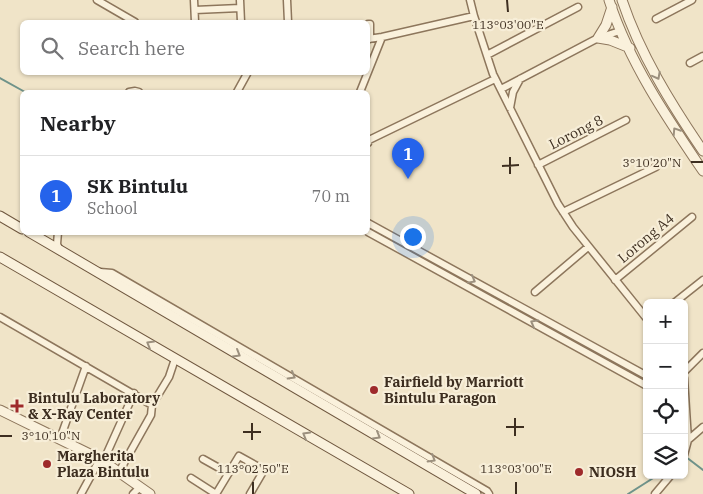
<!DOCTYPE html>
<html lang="en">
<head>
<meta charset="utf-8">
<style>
	:root { --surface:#fff; --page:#f6f6f6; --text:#202124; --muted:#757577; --line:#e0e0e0; --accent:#2563eb }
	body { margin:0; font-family:"IBM Plex Serif",serif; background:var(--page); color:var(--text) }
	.controls { position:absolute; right:15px; bottom:15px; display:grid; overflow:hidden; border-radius:8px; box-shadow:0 1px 4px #0004 }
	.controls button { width:45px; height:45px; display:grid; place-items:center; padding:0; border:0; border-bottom:1px solid var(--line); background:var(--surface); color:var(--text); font:25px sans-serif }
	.you { position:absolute; left:412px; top:236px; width:18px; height:18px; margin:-12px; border:4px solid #fff; border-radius:50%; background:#1a73e8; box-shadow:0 0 0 8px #1a73e833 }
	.badge { display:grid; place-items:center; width:32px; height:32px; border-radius:50%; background:var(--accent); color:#fff; font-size:16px; font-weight:700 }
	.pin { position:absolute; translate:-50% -41px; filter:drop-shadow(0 1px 2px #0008) }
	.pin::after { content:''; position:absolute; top:26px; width:18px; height:15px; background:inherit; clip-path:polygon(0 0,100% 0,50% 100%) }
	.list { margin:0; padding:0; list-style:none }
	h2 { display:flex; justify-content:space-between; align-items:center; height:65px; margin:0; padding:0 20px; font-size:21px }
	h2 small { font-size:16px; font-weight:400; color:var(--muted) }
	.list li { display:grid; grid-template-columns:32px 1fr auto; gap:15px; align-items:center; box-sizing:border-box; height:80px; padding:0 20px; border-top:1px solid var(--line) }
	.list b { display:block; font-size:19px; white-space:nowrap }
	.list p { margin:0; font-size:16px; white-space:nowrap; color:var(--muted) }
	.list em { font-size:16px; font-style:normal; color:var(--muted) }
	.icon { flex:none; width:28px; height:28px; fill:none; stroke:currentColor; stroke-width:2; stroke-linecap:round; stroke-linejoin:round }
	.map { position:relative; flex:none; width:703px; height:494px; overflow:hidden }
	.search { position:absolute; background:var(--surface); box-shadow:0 1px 4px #0004; left:20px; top:20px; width:350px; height:55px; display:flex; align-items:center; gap:12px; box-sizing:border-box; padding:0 18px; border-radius:8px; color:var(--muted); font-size:19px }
	.panel { position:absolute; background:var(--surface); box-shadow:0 1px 4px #0004; left:20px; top:90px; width:350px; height:145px; border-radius:8px }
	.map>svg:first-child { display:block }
</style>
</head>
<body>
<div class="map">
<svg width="703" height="494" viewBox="0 0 703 494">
	<rect width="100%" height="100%" fill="#f0e4c8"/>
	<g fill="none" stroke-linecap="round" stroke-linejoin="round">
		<path stroke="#6f938a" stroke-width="2" d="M0,78L25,92
			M686,457L703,470
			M628,494L658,475"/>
		<g stroke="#8d765c" stroke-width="9">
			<path id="minor" d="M97,0L135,22
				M194,0L195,22
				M240,0L241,22
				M287,0L288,22
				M470,0L474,16
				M195,10L240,8
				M656,19L692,0
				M368,24H370V39
				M368,39L382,37L474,16L493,74L558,204L573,227L647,319
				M487,55L578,7
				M690,63L703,56
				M501,89L598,38L620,31
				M129,92L135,91L139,92
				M237,92L248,72
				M360,92L382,37
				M510,108L513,92L520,79
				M368,143L369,140L495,79
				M538,165L626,120
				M563,212L656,167
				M368,223L647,376
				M58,232L57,244L60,251
				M368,232L647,386
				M100,272L112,273L487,491L489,494
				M615,280L692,217
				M535,292L588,247
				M674,303L703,280
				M0,317L152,405
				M684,372L703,353
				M684,378L688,440L684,455
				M60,439L86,366
				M688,440L703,427
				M203,459L228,473
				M103,462L134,393
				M119,472L151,415L152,405L169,377L175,359
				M191,478L216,494
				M81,494L100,459
				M133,494L140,487
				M216,494L239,456L264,470L250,494
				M655,494L671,475"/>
		</g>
		<g stroke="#8d765c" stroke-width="11">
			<path id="tertiary" d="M609,0C629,62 667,118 703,171
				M622,0C640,54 671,104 703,151
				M612,7L606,25L598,38L610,40L630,48
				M0,410L100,459L150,494"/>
		</g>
		<g stroke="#6f573f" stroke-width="11">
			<path id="secondary" d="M0,216L22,229
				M29,232L476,494
				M0,257L409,494"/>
		</g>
		<use href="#minor" stroke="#faf1dc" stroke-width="6"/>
		<use href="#tertiary" stroke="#faf1dc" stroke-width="9"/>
		<use href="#secondary" stroke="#faf1dc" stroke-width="9"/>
	</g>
	<defs><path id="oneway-chevron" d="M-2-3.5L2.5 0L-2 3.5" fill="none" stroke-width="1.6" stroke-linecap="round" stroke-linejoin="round" transform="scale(1.25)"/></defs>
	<g stroke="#9c907e">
		<use href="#oneway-chevron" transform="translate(657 76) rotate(62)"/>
		<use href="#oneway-chevron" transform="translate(676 131) rotate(-123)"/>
		<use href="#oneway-chevron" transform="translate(472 280) rotate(29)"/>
		<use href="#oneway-chevron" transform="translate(534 323) rotate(-151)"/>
		<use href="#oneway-chevron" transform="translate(150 344) rotate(-150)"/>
		<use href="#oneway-chevron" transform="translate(237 354) rotate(30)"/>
		<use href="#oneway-chevron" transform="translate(292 376) rotate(30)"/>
		<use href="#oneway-chevron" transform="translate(306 435) rotate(-150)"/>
		<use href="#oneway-chevron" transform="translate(377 436) rotate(30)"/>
		<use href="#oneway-chevron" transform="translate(432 459) rotate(31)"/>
	</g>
	<path fill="none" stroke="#3d2e20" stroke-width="2" d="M507,0L508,12M510,157V174M691,162H703M502,166L519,165M515,418V436M252,423V440M506,427H524M243,432H261M0,436H12M253,482V494M516,482V494"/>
	<g fill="#9e2a2b" stroke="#f7eed8" stroke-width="2">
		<circle cx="374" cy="390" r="5"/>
		<path d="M14.5 398.5h5v5h5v5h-5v5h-5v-5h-5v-5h5z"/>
		<circle cx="47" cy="464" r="5"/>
		<circle cx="579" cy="472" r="5"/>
	</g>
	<g text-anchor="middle" stroke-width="4.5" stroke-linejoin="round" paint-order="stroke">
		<g font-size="14" fill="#3d2e20" stroke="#f7eed8">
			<text transform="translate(576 132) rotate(-27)" y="5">Lorong 8</text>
			<text transform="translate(646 238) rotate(-40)" y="5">Lorong A4</text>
		</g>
		<g font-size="14" font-weight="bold" fill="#3d2e20" stroke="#f7eed8" text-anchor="start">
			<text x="384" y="387">Fairfield by Marriott<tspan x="384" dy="16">Bintulu Paragon</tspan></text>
			<text x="28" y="403">Bintulu Laboratory<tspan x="28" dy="16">&amp; X-Ray Center</tspan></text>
			<text x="57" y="461">Margherita<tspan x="57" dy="16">Plaza Bintulu</tspan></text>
			<text x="589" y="477">NIOSH</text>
		</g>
	</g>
	<g font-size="12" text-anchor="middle" fill="#3d2e20" stroke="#f7eed8" stroke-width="4.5" stroke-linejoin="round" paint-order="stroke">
		<text x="508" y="29">113°03'00"E</text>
		<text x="652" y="167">3°10'20"N</text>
		<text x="51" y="440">3°10'10"N</text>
		<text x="253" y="473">113°02'50"E</text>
		<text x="516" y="473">113°03'00"E</text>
	</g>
</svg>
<div class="controls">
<button>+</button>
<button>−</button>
<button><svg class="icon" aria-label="locate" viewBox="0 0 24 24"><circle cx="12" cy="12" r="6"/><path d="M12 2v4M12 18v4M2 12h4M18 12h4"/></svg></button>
<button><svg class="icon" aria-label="layers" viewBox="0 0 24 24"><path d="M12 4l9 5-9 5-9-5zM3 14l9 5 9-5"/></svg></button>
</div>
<div class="you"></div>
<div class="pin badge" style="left:408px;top:179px">1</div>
<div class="search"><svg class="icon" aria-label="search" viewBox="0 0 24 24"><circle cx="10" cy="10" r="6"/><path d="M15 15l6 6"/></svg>Search here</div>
<section class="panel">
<h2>Nearby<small></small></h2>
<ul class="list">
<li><span class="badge">1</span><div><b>SK Bintulu</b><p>School</p></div><em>70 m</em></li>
</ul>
</section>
</div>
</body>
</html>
